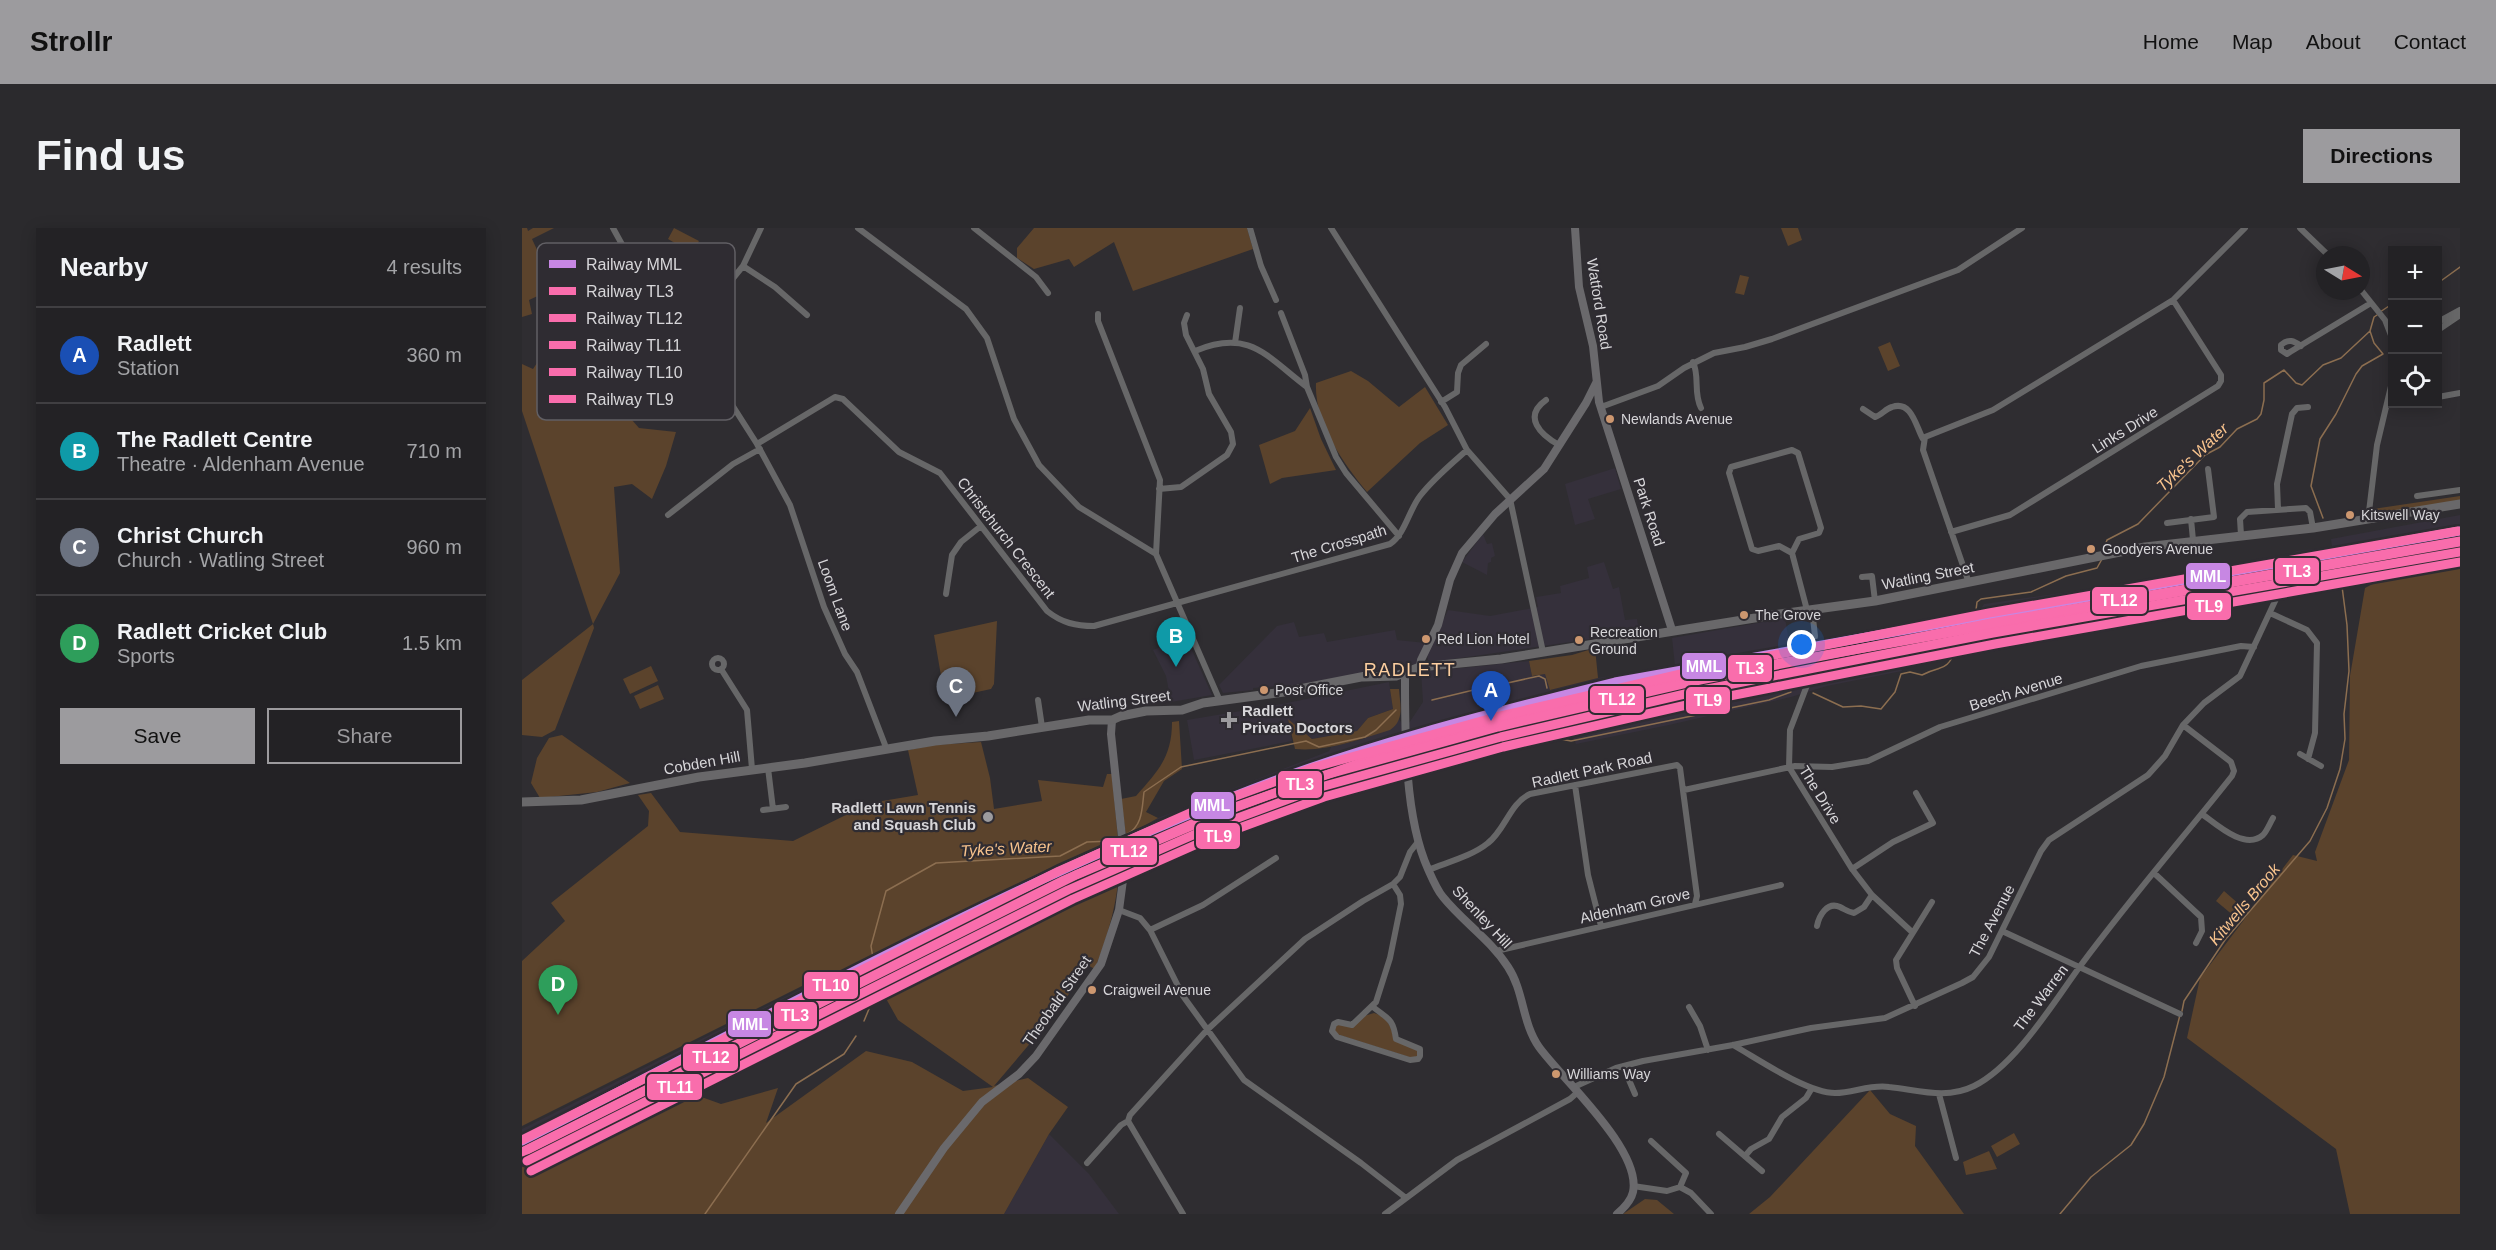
<!DOCTYPE html>
<html lang="en">
<head>
<meta charset="utf-8">
<style>
	:root { --surface:#232225; --page:#2b2a2d; --text:#f1f3f6; --muted:#a3a4a7; --line:#403f42; --accent:#9c9b9e }
	body { margin:0; font-family:Arial,sans-serif; background:var(--page); color:var(--text) }
	.controls { position:absolute; right:18px; top:18px; display:grid; overflow:hidden; border-radius:0px; box-shadow:0 3px 15px #0003 }
	.controls button { width:54px; height:54px; display:grid; place-items:center; padding:0; border:0; border-bottom:2px solid var(--line); background:var(--surface); color:var(--text); font:30px sans-serif }
	.compass { position:absolute; left:1794px; top:18px; width:54px; height:54px; border-radius:50%; background:var(--surface); box-shadow:0 3px 15px #0003; rotate:100deg }
	.you { position:absolute; left:1280px; top:417px; width:21px; height:21px; margin:-15px; border:4px solid #fff; border-radius:50%; background:#1a73e8; box-shadow:0 0 0 9px #1a73e833 }
	.badge { display:grid; place-items:center; width:39px; height:39px; border-radius:50%; background:var(--accent); color:#fff; font-size:20px; font-weight:700 }
	.pin { position:absolute; translate:-50% -50px; filter:drop-shadow(0 2px 3px #0008) }
	.pin::after { content:''; position:absolute; top:32px; width:21px; height:18px; background:inherit; clip-path:polygon(0 0,100% 0,50% 100%) }
	.list { margin:0; padding:0; list-style:none }
	h2 { display:flex; justify-content:space-between; align-items:center; height:78px; margin:0; padding:0 24px; font-size:26px }
	h2 small { font-size:20px; font-weight:400; color:var(--muted) }
	.list li { display:grid; grid-template-columns:39px 1fr auto; gap:18px; align-items:center; box-sizing:border-box; height:96px; padding:0 24px; border-top:2px solid var(--line) }
	.list b { display:block; font-size:22px; white-space:nowrap }
	.list p { margin:0; font-size:20px; white-space:nowrap; color:var(--muted) }
	.list em { font-size:20px; font-style:normal; color:var(--muted) }
	.actions { display:flex; gap:12px; padding:18px 24px }
	.actions a { flex:1; padding:14px 0; border:2px solid var(--accent); border-radius:0px; text-align:center; font-size:21px; color:var(--accent) }
	.actions .main { background:var(--accent); color:#111 }
	.icon { flex:none; width:33px; height:33px; fill:none; stroke:currentColor; stroke-width:2; stroke-linecap:round; stroke-linejoin:round }
	.map { position:relative; flex:none; width:1938px; height:986px; overflow:hidden; border-radius:0px }
	header { display:flex; align-items:center; gap:36px; box-sizing:border-box; height:84px; padding:0 30px; background:var(--accent); color:#111 }
	header strong { font-size:28px }
	nav { display:flex; gap:33px; margin-inline-start:auto; font-size:21px }
	.intro { display:flex; align-items:center; justify-content:space-between; box-sizing:border-box; height:144px; padding:0 36px }
	h1 { margin:0; font-size:42px }
	.button { padding:15px 27px; border-radius:0px; background:var(--accent); color:#111; font-size:21px; font-weight:700 }
	main { display:flex; gap:36px; padding:0 36px }
	aside { flex:1; background:var(--surface); border-radius:0px; box-shadow:0 3px 15px #0003 }
	.map>svg:first-child { display:block }
</style>
</head>
<body>
<header>
<strong>Strollr</strong>
<nav><a>Home</a><a>Map</a><a>About</a><a>Contact</a></nav>
</header>
<div class="intro"><h1>Find us</h1><a class="button">Directions</a></div>
<main>
<aside>
<h2>Nearby<small>4 results</small></h2>
<ul class="list">
<li><span class="badge" style="background:#1a4fb4">A</span><div><b>Radlett</b><p>Station</p></div><em>360 m</em></li>
<li><span class="badge" style="background:#0f9aa8">B</span><div><b>The Radlett Centre</b><p>Theatre · Aldenham Avenue</p></div><em>710 m</em></li>
<li><span class="badge" style="background:#6b7280">C</span><div><b>Christ Church</b><p>Church · Watling Street</p></div><em>960 m</em></li>
<li><span class="badge" style="background:#2e9e5b">D</span><div><b>Radlett Cricket Club</b><p>Sports</p></div><em>1.5 km</em></li>
</ul>
<div class="actions"><a class="main">Save</a><a>Share</a></div>
</aside>
<div class="map">
<svg width="1938" height="986" viewBox="0 0 1938 986">
	<rect width="100%" height="100%" fill="#2f2d31"/>
	<path fill="#35303b" d="M1093,240L1099,261L1066,271L1073,291L1053,297L1043,256Z
		M1938,287V334L1911,337L1884,331L1815,349L1764,358L1760,367L1442,429L1437,412L1372,422L1380,443L1305,458L1269,469L1147,497L1054,516L1041,488L891,527L887,495L901,474L899,444L1007,433L1010,448L1023,446L1029,462L1076,450L1153,438L1150,410L1263,390L1268,419L1408,390L1458,382L1462,376L1693,343L1767,327L1775,323L1810,319L1809,311Z
		M961,306L965,316L970,315L973,328L969,330V334L966,335L965,347L940,334Z
		M1082,334L1091,361L1097,359L1103,392L1115,391L1117,404L911,434L906,432L905,427L926,382L968,388L1016,379L1014,369L1039,365L1038,358L1067,350L1065,339Z
		M772,394L777,409L802,405L805,414L873,402L875,412L904,415L894,436L773,457L731,460V462L701,465L697,457L755,398Z
		M664,409L690,467L649,474L644,448L631,422Z
		M867,454L871,481L846,490L835,503L790,511L766,492L770,513L672,532L665,492L760,476Z
		M874,487L881,497L883,552L852,555L607,641L604,608L636,590L807,523L809,519L841,511L856,503Z
		M595,607L598,631L456,702L357,758L276,792L151,859L119,879L0,939V901L283,759L296,750Z
		M527,906L567,946L597,986H482Z"/>
	<path fill="#5b432c" d="M0,0H5L6,3L11,0H32L10,11L33,60L7,72L10,86L0,89Z
		M152,0L177,13L170,25L146,11Z
		M512,0H725L731,21L611,63L592,14L552,39L547,31L512,41L495,30V20Z
		M1259,0H1276L1280,12L1266,18Z
		M1218,47L1227,49L1222,67L1213,65Z
		M1368,114L1378,138L1366,143L1356,119Z
		M53,119L61,141L101,138L128,149L130,155L94,179L103,184L117,200L154,204L144,238L130,271L110,256L92,259L98,345L71,396L72,400L33,502L20,509L0,507V452L71,396L0,183V136L11,141L21,126Z
		M829,143L846,153L877,179L903,159L926,197L898,215L845,264C821,235 792,194 794,155Z
		M788,180L799,211L814,242L760,250L748,256L737,217L773,203Z
		M1938,268V273L1853,286L1851,281Z
		M1938,338V986H1828L1814,921L1665,810L1678,750L1771,627L1795,633L1793,624L1827,532L1828,448L1843,360L1866,348Z
		M475,393L472,456L469,461L423,471L412,407Z
		M1073,420L1076,450L1028,462L1023,446L1010,448L1007,433L1050,427Z
		M129,438L136,453L108,466L101,451Z
		M136,457L142,471L118,481L112,468Z
		M868,461H877C878,477 883,492 868,502C838,511 805,524 773,521L766,491L790,511L835,503L846,490L871,481Z
		M657,493L660,541L642,553L624,584L636,590L604,608L599,571L614,568C636,543 650,529 650,494Z
		M40,507L108,555L75,564L18,570L9,555L15,530L27,510Z
		M459,514L468,550L472,581L520,573L516,552L581,559L585,546H590L596,611L320,749L296,750L0,898V733L43,693L29,675L126,598L127,583L116,567L129,565L158,604L271,613L336,581L360,573L396,567L386,522L412,517Z
		M882,527L883,552L852,555L607,641L606,626L788,554Z
		M598,631C596,673 588,701 573,741L565,737L538,780L472,858L506,850L546,879L527,906L482,986H0V939L119,879L160,862L199,876L256,860L244,895L344,823L390,834L441,863L471,859L376,792L357,758L456,702Z
		M1702,663L1726,684L1718,693L1694,673Z
		M852,785C866,789 869,798 872,811L896,822V828L890,830L814,806L812,800L815,796L828,799L842,788Z
		M1348,862L1368,886L1394,898L1393,918L1442,986H1227L1248,969Z
		M1492,905L1498,916L1475,929L1469,918Z
		M1467,923L1475,941L1444,947L1441,934Z
		M1123,971L1135,972L1152,986H1101Z"/>
	<g fill="none" stroke-linecap="round" stroke-linejoin="round">
		<path stroke="#8c6e50" stroke-width="1.5" d="M1916,55L1938,39
			M1858,84L1870,76
			M1801,290L1789,258L1798,211L1814,186L1834,146L1840,138L1861,126L1852,115L1848,103
			M1581,323L1585,312L1616,296L1683,227L1698,219L1715,201L1735,191L1739,186L1742,172V155L1762,142L1774,155L1780,157L1801,137L1819,130L1848,103L1852,89L1855,87
			M1454,382L1455,374L1459,371L1509,364L1544,348L1575,340L1580,331
			M981,456L1017,448L1023,451L1025,460
			M1291,465L1321,479L1339,478L1359,481L1373,464L1379,446L1388,444L1400,447C1423,435 1421,447 1436,420H1440L1456,407
			M910,472L964,459
			M1038,511L1049,513L1247,472L1269,464
			M605,606C621,598 620,579 622,564L659,539L784,513L797,519L843,509L854,502L874,482
			M351,730L349,718L364,663L414,635L538,628L565,614L590,613L598,610
			M1660,783L1662,773L1703,712L1788,613L1805,580L1818,541L1823,511L1822,486L1827,443L1825,397L1818,343
			M342,793L354,764V752
			M183,986L274,856L322,826L334,808
			M1538,986L1569,949L1609,917L1622,896L1642,849L1658,787"/>
		<path stroke="#676768" stroke-width="6" d="M91,0L130,71L170,109
			M239,0L221,38L177,92L170,114L235,216L268,277L302,379L323,426L335,444L365,522
			M336,0L444,81L465,110L492,191L517,237L557,279L634,326L698,473
			M452,0L514,49L526,65
			M728,0L739,38L754,72
			M809,0L923,179L945,222L988,271L1021,424
			M1778,0L1806,27
			M221,38L253,59L285,87
			M1839,62L1863,92L1870,110
			M759,85L783,147L785,159L814,229L824,245L877,308
			M576,86V93L638,252L634,326
			M1916,94L1938,82
			M1916,102L1938,87
			M713,115L718,80
			M1779,118C1772,113 1767,110 1759,117V122L1765,126L1768,124L1849,75
			M673,123C728,100 745,129 785,159
			M1171,134C1178,149 1171,164 1179,180
			M1916,169L1938,165
			M1024,172C1000,189 1019,207 1037,217
			M919,174L935,164L936,145L939,137L964,116
			M1079,179L1136,158L1162,140L1192,125L1223,119L1250,111L1436,42L1500,0
			M1341,181L1353,189C1360,187 1363,181 1370,179C1390,172 1394,199 1401,211
			M235,216L313,169L321,171L377,224L418,245L525,383C540,395 554,398 572,398L868,316C883,306 887,282 898,268C911,251 928,237 945,222
			M637,261L659,259L705,227L711,216L709,204L687,166L681,141L664,107L662,95L665,87
			M1895,268L1938,262
			M1756,281L1755,256L1770,186L1775,180L1786,179
			M146,287L211,236L238,221
			M1669,291L1671,312
			M1846,292L1855,217L1870,154
			M1645,295L1692,289L1686,241
			M1429,304L1488,287L1696,158L1699,153V147L1651,72
			M1719,307L1718,291L1725,284L1784,280L1788,284L1791,300
			M1270,325L1277,311L1297,305L1299,300L1276,225L1270,222L1209,239L1207,245L1230,321L1236,323L1257,318L1270,325L1285,382
			M1340,349L1350,348L1353,373
			M1447,355L1401,222L1403,209L1471,182L1651,72L1723,0
			M424,366L430,327L439,314L459,298
			M1290,381L1293,408L1287,452L1268,502L1267,539L1330,641L1350,667L1390,704
			M1748,385L1785,402L1795,415L1793,505L1786,531
			M190 436a6 6 0 1 1 12 0a6 6 0 1 1-12 0Z
			M199,441L225,482L230,541
			M516,472L520,499
			M1778,526L1799,538
			M246,540L251,581
			M1053,557L1066,647L1079,698
			M1162,562L1273,538L1310,539L1346,533L1418,499L1619,438L1719,418L1732,419
			M241,582L264,579
			M1680,586C1694,596 1723,623 1741,607C1745,603 1748,595 1751,590
			M1330,641L1371,614L1411,595L1394,565
			M906,642C926,634 950,628 966,615C983,602 988,575 1008,566L1155,537L1158,540L1175,668L1173,676
			M1632,645L1679,689L1680,703L1674,715
			M597,682L618,690L628,702L661,768L722,852L839,935L884,970
			M1295,698C1297,688 1305,673 1318,679C1324,682 1326,684 1332,685L1342,679L1350,667
			M628,702L681,677L754,630
			M1480,703L1658,786
			M974,723L1259,657
			M1393,778L1375,740L1374,732L1410,674
			M851,779C866,791 871,790 874,811L898,821V828L896,831L888,832L815,809L810,803L812,796L816,794L830,797L854,774L868,730L879,676L878,667L871,656
			M1167,779L1178,798L1186,822
			M1211,817C1236,831 1285,865 1313,865C1331,865 1349,856 1367,859C1396,862 1424,872 1452,858C1494,837 1531,775 1559,737C1607,672 1660,611 1710,548L1712,543L1709,534L1661,497
			M1101,838L1113,866
			M1052,859L1094,840L1121,833L1211,817L1289,800L1363,790L1440,755L1451,749L1467,729L1519,623L1527,612L1626,547L1643,528L1661,497L1682,475L1718,448L1754,371
			M1417,866L1434,930
			M606,893L661,986
			M1197,906L1240,943
			M1129,913L1164,945L1158,959
			M1223,928L1229,921L1247,911L1260,889L1284,870L1290,860
			M565,935L599,897L606,893L608,887L685,802L783,711L841,673L871,656L878,649L888,624L895,615
			M1111,958L1145,963L1158,959L1169,965L1189,986
			M863,986L935,932L1048,871L1056,864"/>
		<path stroke="#6a696c" stroke-width="8" d="M1053,0L1057,59L1071,118L1077,174L1150,402
			M898,439L899,432L916,397L928,352L940,325L973,286L1022,241L1064,175L1074,155
			M883,444C883,502 882,588 906,641C910,650 915,662 921,669C941,694 968,711 986,739C1002,763 1000,795 1017,819C1040,851 1120,922 1111,964C1109,973 1102,980 1095,986
			M377,986L422,920L460,874L497,846L514,828L579,736L597,682L603,637L589,506L590,492"/>
		<path stroke="#69686a" stroke-width="9" d="M841,449L874,448L898,439L979,431L1258,386L1353,373L1623,319L1791,300L1938,276
			M0,574L59,572L177,549L283,535L413,513L466,508L567,492H590L599,488L624,483L660,482L681,475L762,464L844,448"/>
		<g stroke="#2f2c32" stroke-width="14">
			<path id="rail-1" d="M0,913C234,794 466,667 710,569C833,519 964,486 1093,454L1938,303"/>
		</g>
		<g stroke="#2f2c32" stroke-width="14">
			<path id="rail-2" d="M5,922L554,647L716,578L838,535L975,494L1095,464L1938,314"/>
		</g>
		<g stroke="#2f2c32" stroke-width="14">
			<path id="rail-3" d="M0,924L542,652L674,594L796,549L976,499L1178,452L1469,395L1938,313"/>
		</g>
		<g stroke="#2f2c32" stroke-width="14">
			<path id="rail-4" d="M5,933L546,662L678,604L799,559L979,509L1180,462L1471,405L1938,324"/>
		</g>
		<g stroke="#2f2c32" stroke-width="14">
			<path id="rail-5" d="M0,912L537,643L670,584L793,539L974,489L1176,442L1467,385L1936,303"/>
		</g>
		<g stroke="#2f2c32" stroke-width="14">
			<path id="rail-6" d="M9,943L551,671L682,613L802,569L981,519L1182,473L1473,416L1938,334"/>
		</g>
		<use href="#rail-1" stroke="#c787e3" stroke-width="9"/>
		<use href="#rail-2" stroke="#f96dac" stroke-width="9"/>
		<use href="#rail-3" stroke="#f96dac" stroke-width="9"/>
		<use href="#rail-4" stroke="#f96dac" stroke-width="9"/>
		<use href="#rail-5" stroke="#f96dac" stroke-width="9"/>
		<use href="#rail-6" stroke="#f96dac" stroke-width="9"/>
	</g>
	<g fill="#cd976f" stroke="#2f2c32" stroke-width="2">
		<circle cx="1088" cy="191" r="5"/>
		<circle cx="1828" cy="287" r="5"/>
		<circle cx="1569" cy="321" r="5"/>
		<circle cx="1222" cy="387" r="5"/>
		<circle cx="904" cy="411" r="5"/>
		<circle cx="1057" cy="412" r="5"/>
		<circle cx="742" cy="462" r="5"/>
		<circle cx="570" cy="762" r="5"/>
		<circle cx="1034" cy="846" r="5"/>
	</g>
	<g fill="#9c9b9e" stroke="#2f2c32" stroke-width="2">
		<path d="M704 483h6v6h6v6h-6v6h-6v-6h-6v-6h6z"/>
		<circle cx="466" cy="589" r="6"/>
	</g>
	<g text-anchor="middle" stroke-width="4.5" stroke-linejoin="round" paint-order="stroke">
		<g font-size="14" fill="#d7d6d9" stroke="#2f2c32" text-anchor="start">
			<text x="1099" y="196">Newlands Avenue</text>
			<text x="1839" y="292">Kitswell Way</text>
			<text x="1580" y="326">Goodyers Avenue</text>
			<text x="1233" y="392">The Grove</text>
			<text x="1068" y="409">Recreation<tspan x="1068" dy="17">Ground</tspan></text>
			<text x="915" y="416">Red Lion Hotel</text>
			<text x="753" y="467">Post Office</text>
			<text x="581" y="767">Craigweil Avenue</text>
			<text x="1045" y="851">Williams Way</text>
		</g>
		<g font-size="15" fill="#d7d6d9" stroke="#2f2c32">
			<text transform="translate(1077 76) rotate(81)" y="5">Watford Road</text>
			<text transform="translate(1603 202) rotate(-32)" y="5">Links Drive</text>
			<text transform="translate(1127 284) rotate(72)" y="5">Park Road</text>
			<text transform="translate(484 310) rotate(52)" y="5">Christchurch Crescent</text>
			<text transform="translate(817 316) rotate(-17)" y="5">The Crosspath</text>
			<text transform="translate(1406 348) rotate(-11)" y="5">Watling Street</text>
			<text transform="translate(313 367) rotate(70)" y="5">Loom Lane</text>
			<text transform="translate(1494 464) rotate(-17)" y="5">Beech Avenue</text>
			<text transform="translate(602 473) rotate(-7)" y="5">Watling Street</text>
			<text transform="translate(180 535) rotate(-10)" y="5">Cobden Hill</text>
			<text transform="translate(1070 542) rotate(-12)" y="5">Radlett Park Road</text>
			<text transform="translate(1298 567) rotate(58)" y="5">The Drive</text>
			<text transform="translate(1113 678) rotate(-13)" y="5">Aldenham Grove</text>
			<text transform="translate(960 689) rotate(47)" y="5">Shenley Hill</text>
			<text transform="translate(1470 693) rotate(-62)" y="5">The Avenue</text>
			<text transform="translate(1519 770) rotate(-53)" y="5">The Warren</text>
			<text transform="translate(535 773) rotate(-55)" y="5">Theobald Street</text>
		</g>
		<g font-size="15" font-weight="bold" fill="#d7d6d9" stroke="#2f2c32" text-anchor="start">
			<text x="720" y="488">Radlett<tspan x="720" dy="17">Private Doctors</tspan></text>
			<text x="454" y="585" text-anchor="end">Radlett Lawn Tennis<tspan x="454" dy="17">and Squash Club</tspan></text>
		</g>
		<g font-size="16" font-style="italic" fill="#f8c38d" stroke="#2f2c32">
			<text transform="translate(1670 229) rotate(-43)" y="6">Tyke's Water</text>
			<text transform="translate(484 620) rotate(-3)" y="6">Tyke's Water</text>
			<text transform="translate(1722 676) rotate(-50)" y="6">Kitwells Brook</text>
		</g>
		<g font-size="18" letter-spacing="1.5" fill="#fdcfa0" stroke="#2f2c32">
			<text x="888" y="448">RADLETT</text>
		</g>
	</g>
	<rect x="15" y="15" width="198" height="177" rx="9" fill="#2f2c32" stroke="#615f64" stroke-width="1.5"/>
	<rect x="27" y="32" width="27" height="8" fill="#c787e3"/>
	<rect x="27" y="59" width="27" height="8" fill="#f96dac"/>
	<rect x="27" y="86" width="27" height="8" fill="#f96dac"/>
	<rect x="27" y="113" width="27" height="8" fill="#f96dac"/>
	<rect x="27" y="140" width="27" height="8" fill="#f96dac"/>
	<rect x="27" y="167" width="27" height="8" fill="#f96dac"/>
	<g font-size="16" fill="#d7d6d9">
		<text x="64" y="42">Railway MML</text>
		<text x="64" y="69">Railway TL3</text>
		<text x="64" y="96">Railway TL12</text>
		<text x="64" y="123">Railway TL11</text>
		<text x="64" y="150">Railway TL10</text>
		<text x="64" y="177">Railway TL9</text>
	</g>
	<g stroke="#2f2c32" stroke-width="2">
		<rect x="1752" y="329" width="46" height="28" rx="6" fill="#f96dac"/>
		<rect x="1663" y="334" width="46" height="28" rx="6" fill="#c787e3"/>
		<rect x="1569" y="358" width="57" height="29" rx="6" fill="#f96dac"/>
		<rect x="1664" y="364" width="46" height="29" rx="6" fill="#f96dac"/>
		<rect x="1159" y="424" width="46" height="28" rx="6" fill="#c787e3"/>
		<rect x="1205" y="426" width="46" height="29" rx="6" fill="#f96dac"/>
		<rect x="1067" y="457" width="56" height="29" rx="6" fill="#f96dac"/>
		<rect x="1163" y="458" width="46" height="29" rx="6" fill="#f96dac"/>
		<rect x="755" y="542" width="46" height="29" rx="6" fill="#f96dac"/>
		<rect x="668" y="563" width="45" height="29" rx="6" fill="#c787e3"/>
		<rect x="673" y="594" width="46" height="28" rx="6" fill="#f96dac"/>
		<rect x="579" y="609" width="57" height="29" rx="6" fill="#f96dac"/>
		<rect x="281" y="743" width="56" height="29" rx="6" fill="#f96dac"/>
		<rect x="251" y="773" width="45" height="29" rx="6" fill="#f96dac"/>
		<rect x="205" y="782" width="45" height="28" rx="6" fill="#c787e3"/>
		<rect x="160" y="815" width="57" height="29" rx="6" fill="#f96dac"/>
		<rect x="124" y="845" width="57" height="28" rx="6" fill="#f96dac"/>
	</g>
	<g font-size="16" text-anchor="middle" font-weight="bold" fill="#fff">
		<text x="1775" y="349">TL3</text>
		<text x="1686" y="354">MML</text>
		<text x="1597" y="378">TL12</text>
		<text x="1687" y="384">TL9</text>
		<text x="1182" y="444">MML</text>
		<text x="1228" y="446">TL3</text>
		<text x="1095" y="477">TL12</text>
		<text x="1186" y="478">TL9</text>
		<text x="778" y="562">TL3</text>
		<text x="690" y="583">MML</text>
		<text x="696" y="614">TL9</text>
		<text x="607" y="629">TL12</text>
		<text x="309" y="763">TL10</text>
		<text x="273" y="793">TL3</text>
		<text x="228" y="802">MML</text>
		<text x="189" y="835">TL12</text>
		<text x="153" y="865">TL11</text>
	</g>
</svg>
<div class="controls">
<button>+</button>
<button>−</button>
<button><svg class="icon" aria-label="locate" viewBox="0 0 24 24"><circle cx="12" cy="12" r="6"/><path d="M12 2v4M12 18v4M2 12h4M18 12h4"/></svg></button>
</div>
<svg class="compass" viewBox="-18 -18 36 36"><path d="M0-13l5 13h-10z" fill="#e53935"/><path d="M0 13l5-13h-10z" fill="#a3a4a7"/></svg>
<div class="you"></div>
<div class="pin badge" style="left:969px;top:493px;background:#1a4fb4">A</div>
<div class="pin badge" style="left:654px;top:439px;background:#0f9aa8">B</div>
<div class="pin badge" style="left:434px;top:489px;background:#6b7280">C</div>
<div class="pin badge" style="left:36px;top:787px;background:#2e9e5b">D</div>
</div>
</main>
</body>
</html>
